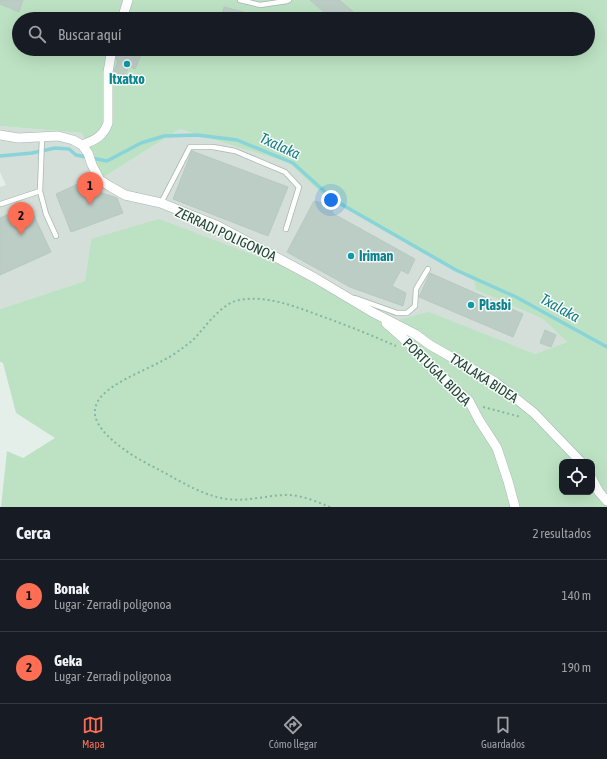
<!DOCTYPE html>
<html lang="es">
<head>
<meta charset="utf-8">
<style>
	:root { --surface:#171b24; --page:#242831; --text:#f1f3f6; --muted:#9ea1a6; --line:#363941; --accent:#fe6e54 }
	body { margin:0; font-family:"Asap Condensed",sans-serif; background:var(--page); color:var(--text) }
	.controls { position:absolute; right:12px; bottom:12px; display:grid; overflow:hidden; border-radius:8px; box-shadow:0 4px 16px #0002 }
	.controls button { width:36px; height:36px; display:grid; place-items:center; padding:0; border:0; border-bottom:1px solid var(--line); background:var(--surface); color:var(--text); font:20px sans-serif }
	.you { position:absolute; left:331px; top:200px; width:14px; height:14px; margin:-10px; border:3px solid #fff; border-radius:50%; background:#1a73e8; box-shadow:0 0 0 6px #1a73e833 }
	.badge { display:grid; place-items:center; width:26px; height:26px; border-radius:50%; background:var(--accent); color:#111; font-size:13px; font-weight:700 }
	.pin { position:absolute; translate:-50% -33px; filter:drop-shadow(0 1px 2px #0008) }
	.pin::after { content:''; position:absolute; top:21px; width:14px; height:12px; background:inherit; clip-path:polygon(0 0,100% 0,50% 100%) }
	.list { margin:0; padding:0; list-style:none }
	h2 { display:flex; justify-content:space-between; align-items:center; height:52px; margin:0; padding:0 16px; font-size:17px }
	h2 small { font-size:13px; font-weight:400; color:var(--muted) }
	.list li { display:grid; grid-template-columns:26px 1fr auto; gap:12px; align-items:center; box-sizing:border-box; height:72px; padding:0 16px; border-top:1px solid var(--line) }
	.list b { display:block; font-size:15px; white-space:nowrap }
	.list p { margin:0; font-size:13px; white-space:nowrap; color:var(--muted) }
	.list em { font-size:13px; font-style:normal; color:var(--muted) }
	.icon { flex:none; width:22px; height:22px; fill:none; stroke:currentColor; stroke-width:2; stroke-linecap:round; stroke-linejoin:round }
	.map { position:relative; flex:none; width:607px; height:507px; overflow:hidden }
	.search { position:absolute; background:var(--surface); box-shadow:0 4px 16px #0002; left:12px; right:12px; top:12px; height:44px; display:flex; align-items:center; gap:10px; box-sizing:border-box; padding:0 14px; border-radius:22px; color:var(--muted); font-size:15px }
	.sheet { height:196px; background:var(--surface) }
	nav { display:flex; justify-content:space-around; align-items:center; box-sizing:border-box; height:56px; border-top:1px solid var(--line); background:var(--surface); font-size:11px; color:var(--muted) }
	nav a { display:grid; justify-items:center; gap:2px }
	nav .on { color:var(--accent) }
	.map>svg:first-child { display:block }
</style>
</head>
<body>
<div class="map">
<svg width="607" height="507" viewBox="0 0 607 507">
	<rect width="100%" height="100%" fill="#e5efe9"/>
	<path fill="#d3dfd8" d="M0,126L82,133L99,180L180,129L289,163L325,197L475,281L476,290L543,319L567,342L535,354L429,313L386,323L91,239L85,281L0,309V187L6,185L0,172Z"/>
	<path fill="#bce2c3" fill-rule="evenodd" d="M0,0H607V507H1L7,451L23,458L55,438L16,413L3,363L0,362V309L85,281L91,239L159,219L280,265L386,323L429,312L535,354L567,342L543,319L476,290L474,281L325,197L289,163L180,129L99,180L82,133L0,126ZM19,19H588V49H19ZM562,462H592V492H562Z"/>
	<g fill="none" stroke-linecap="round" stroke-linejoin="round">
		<path stroke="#88d4d8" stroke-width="3.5" d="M0,156L32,153L55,148L69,149L76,155L107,161L141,143L164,136L197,135L237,140L293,163L334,200L456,270L516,297L607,347"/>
	</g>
	<path fill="#bccdc5" stroke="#b6cac0" d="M0,0H23L19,12L0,4Z
		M310,0H339L362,19H332Z
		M224,7L258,16V19H221Z
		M118,49H127L141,55L135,69L129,66L125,76L114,71L118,61L116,60Z
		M192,151L288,187L268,236L173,199Z
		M80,183L83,190L95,185L99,192L117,198L123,213L71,232L56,194Z
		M314,201L334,206L332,213L415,259L408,274L401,270L392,286L406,293L403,306L350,287L287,252Z
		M29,205L51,252L0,275V218Z
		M430,273L523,314L513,337L419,297Z
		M545,330L556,335L551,347L540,343Z"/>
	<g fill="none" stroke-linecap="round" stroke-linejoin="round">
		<g stroke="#a7b8b0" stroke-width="6">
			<path id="service" d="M240,0L260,5L287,1L289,0
				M42,138L40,191L46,214L56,236
				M161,203L190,147H213L235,151L285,172L299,187L286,229
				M1,204L40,191
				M355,298L397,313H407L415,306L416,289L428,269"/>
		</g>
		<g stroke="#a7b8b0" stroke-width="10">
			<path id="minor" d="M122,19L128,0
				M0,135L18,138L58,136L73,140L82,145L88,153L92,165L100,180L111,187L125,195L161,203L218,226L315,278L372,312L415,334L430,345L495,382L534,413L581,462
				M82,145C95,140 103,137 108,123V72L112,49
				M386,323L411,345L453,387L469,401L479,420L497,448L508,481L515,507
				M592,479L599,492L607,501"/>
		</g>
		<path stroke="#82b6a1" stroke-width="2" stroke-dasharray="2 3" stroke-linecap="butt" d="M483,407L521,417
			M330,507C317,502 302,495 288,495C267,495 247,502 226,499C203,495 185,484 165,473C152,466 137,459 125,450C46,394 143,378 180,350C184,347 188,344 192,341C205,328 220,304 239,300C267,295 294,306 321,316C346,325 371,335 396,346"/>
		<use href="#service" stroke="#fff" stroke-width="4.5"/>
		<use href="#minor" stroke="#fff" stroke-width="9"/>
	</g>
	<g fill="#0f9aa8" stroke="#f6fbf8" stroke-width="1.5">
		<circle cx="127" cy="64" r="4"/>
		<circle cx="351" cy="256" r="4"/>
		<circle cx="471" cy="305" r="4"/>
	</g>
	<g text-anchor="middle" stroke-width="3" stroke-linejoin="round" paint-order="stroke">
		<g font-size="14" font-weight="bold" fill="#0d838f" stroke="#f6fbf8" text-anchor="start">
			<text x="127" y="84" text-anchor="middle">Itxatxo</text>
			<text x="359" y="261">Iriman</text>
			<text x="479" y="310">Plasbi</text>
		</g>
		<g font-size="14" fill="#224337" stroke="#f6fbf8">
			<text transform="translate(226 234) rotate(25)" y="5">ZERRADI POLIGONOA</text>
			<text transform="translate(437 372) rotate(45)" y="5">PORTUGAL BIDEA</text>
			<text transform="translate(484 378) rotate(33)" y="5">TXALAKA BIDEA</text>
		</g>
		<g font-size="15" font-style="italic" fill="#157d86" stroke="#f6fbf8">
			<text transform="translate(280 146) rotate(25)" y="5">Txalaka</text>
			<text transform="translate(560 308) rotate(29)" y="5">Txalaka</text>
		</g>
	</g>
</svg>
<div class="controls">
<button><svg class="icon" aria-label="locate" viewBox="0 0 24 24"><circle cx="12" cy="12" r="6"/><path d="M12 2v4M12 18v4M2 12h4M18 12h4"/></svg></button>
</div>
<div class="you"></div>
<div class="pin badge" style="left:90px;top:205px">1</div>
<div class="pin badge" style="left:21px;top:235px">2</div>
<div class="search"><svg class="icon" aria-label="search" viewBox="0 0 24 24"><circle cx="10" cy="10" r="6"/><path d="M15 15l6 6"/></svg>Buscar aquí</div>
</div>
<section class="sheet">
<h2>Cerca<small>2 resultados</small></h2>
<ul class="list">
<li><span class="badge">1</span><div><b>Bonak</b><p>Lugar · Zerradi poligonoa</p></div><em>140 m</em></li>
<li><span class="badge">2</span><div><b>Geka</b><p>Lugar · Zerradi poligonoa</p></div><em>190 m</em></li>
</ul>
</section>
<nav>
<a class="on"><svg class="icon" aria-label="map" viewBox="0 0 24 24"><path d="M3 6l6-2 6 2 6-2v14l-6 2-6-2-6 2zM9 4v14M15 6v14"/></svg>Mapa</a>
<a><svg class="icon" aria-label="directions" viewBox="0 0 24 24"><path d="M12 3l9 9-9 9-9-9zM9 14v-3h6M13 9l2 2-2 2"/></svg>Cómo llegar</a>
<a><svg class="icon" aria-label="saved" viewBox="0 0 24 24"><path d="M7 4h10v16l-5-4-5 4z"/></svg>Guardados</a>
</nav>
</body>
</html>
